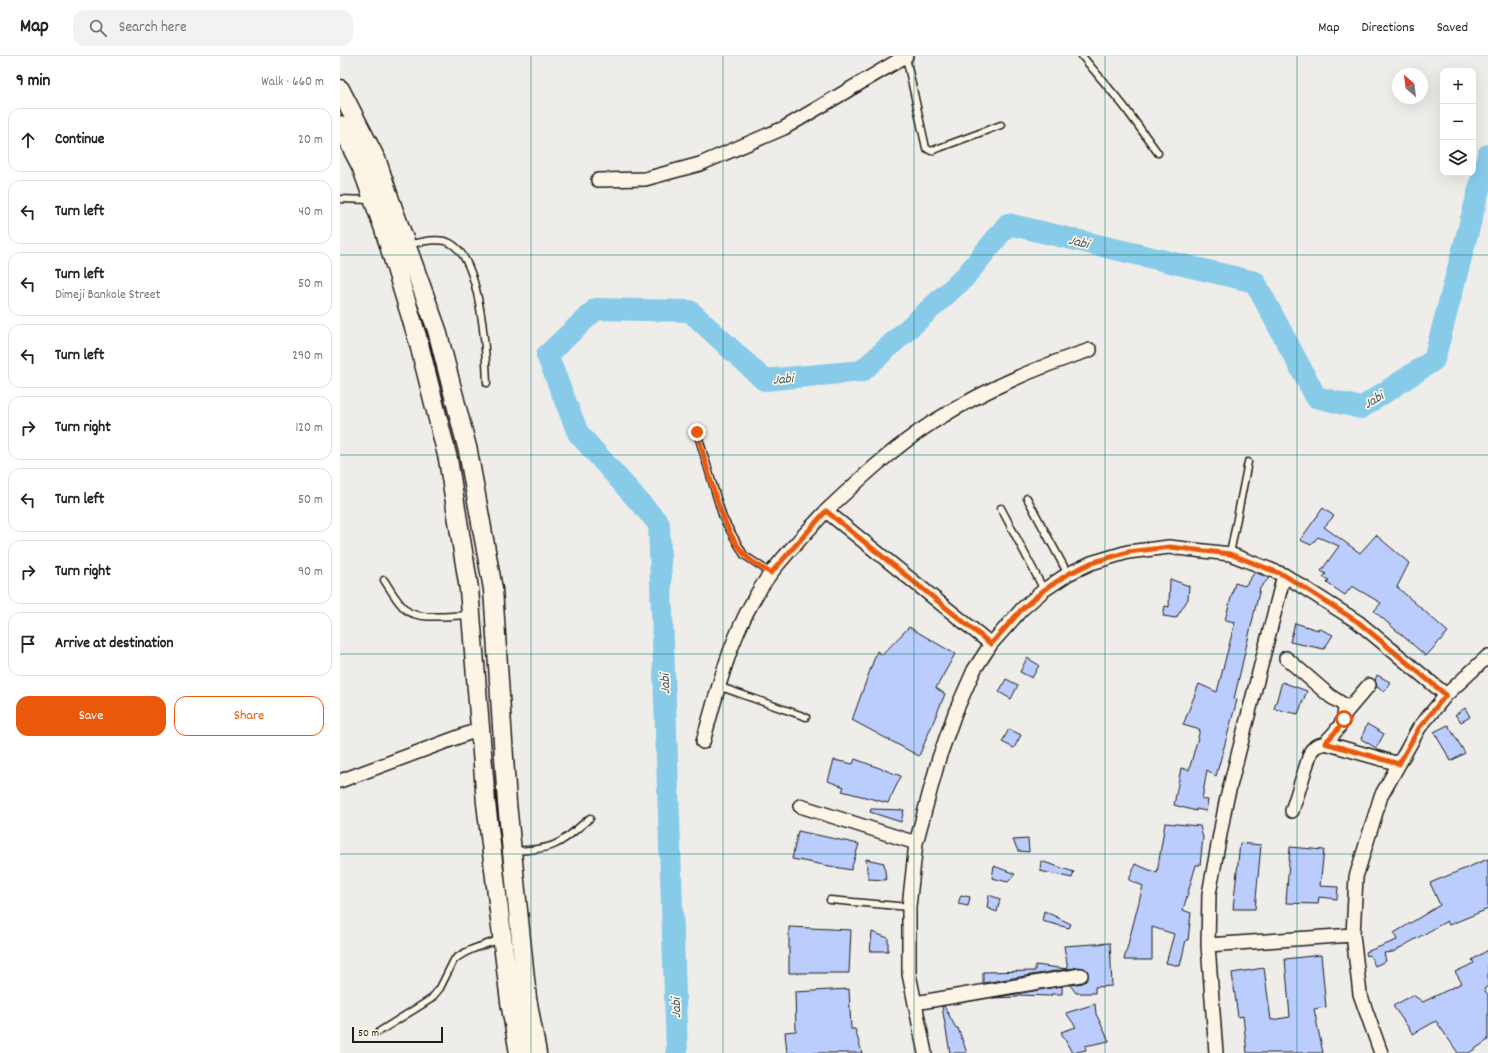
<!DOCTYPE html>
<html lang="en">
<head>
<meta charset="utf-8">
<style>
	:root { --surface:#fff; --page:#f2f2f2; --text:#222; --muted:#767676; --line:#e0e0e0; --accent:#ea580c }
	body { margin:0; font-family:Dekko,sans-serif; background:var(--page); color:var(--text) }
	.controls { position:absolute; right:12px; top:12px; display:grid; overflow:hidden; border-radius:8px; box-shadow:0 4px 16px #0002 }
	.controls button { width:36px; height:36px; display:grid; place-items:center; padding:0; border:0; border-bottom:1px solid var(--line); background:var(--surface); color:var(--text); font:20px sans-serif }
	.compass { position:absolute; left:1052px; top:12px; width:36px; height:36px; border-radius:50%; background:var(--surface); box-shadow:0 4px 16px #0002; rotate:332deg }
	.scale { position:absolute; left:12px; bottom:10px; width:91px; box-sizing:border-box; padding-left:4px; border:2px solid #1c1c1c; border-top:0; font-size:11px; line-height:14px; white-space:nowrap; color:#1c1c1c; -webkit-text-stroke:3px #fcf5e5; paint-order:stroke }
	.stop { position:absolute; width:12px; height:12px; margin:-9px; border:3px solid #ea580c; border-radius:50%; background:#fff }
	.stop.end { background:#ea580c; border-color:#fff; box-shadow:0 1px 4px #0008 }
	.list { margin:0; padding:0; list-style:none }
	h2 { display:flex; justify-content:space-between; align-items:center; height:52px; margin:0; padding:0 16px; font-size:17px }
	h2 small { font-size:13px; font-weight:400; color:var(--muted) }
	.list li { display:grid; grid-template-columns:26px 1fr auto; gap:12px; align-items:center; box-sizing:border-box; height:64px; margin:0 8px 8px; padding:0 8px; border:1px solid var(--line); border-radius:12px }
	.list b { display:block; font-size:15px; white-space:nowrap }
	.list p { margin:0; font-size:13px; white-space:nowrap; color:var(--muted) }
	.list em { font-size:13px; font-style:normal; color:var(--muted) }
	.actions { display:flex; gap:8px; padding:12px 16px }
	.actions a { flex:1; padding:9px 0; border:1px solid var(--accent); border-radius:12px; text-align:center; font-size:14px; color:var(--accent) }
	.actions .main { background:var(--accent); color:#fff }
	.icon { flex:none; width:22px; height:22px; fill:none; stroke:currentColor; stroke-width:2; stroke-linecap:round; stroke-linejoin:round }
	.map { position:relative; flex:none; width:1148px; height:997px; overflow:hidden }
	header { display:flex; align-items:center; gap:24px; box-sizing:border-box; height:56px; padding:0 20px; background:var(--surface); border-bottom:1px solid var(--line) }
	header strong { font-size:19px }
	nav { display:flex; gap:22px; margin-inline-start:auto; font-size:14px }
	.search { width:280px; height:36px; background:var(--page); display:flex; align-items:center; gap:10px; box-sizing:border-box; padding:0 14px; border-radius:12px; color:var(--muted); font-size:15px }
	main { display:flex }
	aside { flex:1; background:var(--surface) }
	.map>svg:first-child { display:block }
</style>
</head>
<body>
<header>
<strong>Map</strong>
<div class="search"><svg class="icon" aria-label="search" viewBox="0 0 24 24"><circle cx="10" cy="10" r="6"/><path d="M15 15l6 6"/></svg>Search here</div>
<nav><a>Map</a><a>Directions</a><a>Saved</a></nav>
</header>
<main>
<aside>
<h2>9 min<small>Walk · 660 m</small></h2>
<ul class="list">
<li><svg class="icon" aria-label="ahead" viewBox="0 0 24 24"><path d="M12 20V5M6 11l6-6 6 6"/></svg><div><b>Continue</b></div><em>20 m</em></li>
<li><svg class="icon" aria-label="left" viewBox="0 0 24 24"><path d="M17 20v-9H6M10 6l-5 5 5 5"/></svg><div><b>Turn left</b></div><em>40 m</em></li>
<li><svg class="icon" aria-label="left" viewBox="0 0 24 24"><path d="M17 20v-9H6M10 6l-5 5 5 5"/></svg><div><b>Turn left</b><p>Dimeji Bankole Street</p></div><em>50 m</em></li>
<li><svg class="icon" aria-label="left" viewBox="0 0 24 24"><path d="M17 20v-9H6M10 6l-5 5 5 5"/></svg><div><b>Turn left</b></div><em>290 m</em></li>
<li><svg class="icon" aria-label="right" viewBox="0 0 24 24"><path d="M7 20v-9h11M14 6l5 5-5 5"/></svg><div><b>Turn right</b></div><em>120 m</em></li>
<li><svg class="icon" aria-label="left" viewBox="0 0 24 24"><path d="M17 20v-9H6M10 6l-5 5 5 5"/></svg><div><b>Turn left</b></div><em>50 m</em></li>
<li><svg class="icon" aria-label="right" viewBox="0 0 24 24"><path d="M7 20v-9h11M14 6l5 5-5 5"/></svg><div><b>Turn right</b></div><em>90 m</em></li>
<li><svg class="icon" aria-label="arrive" viewBox="0 0 24 24"><path d="M6 21V4h12l-3 4 3 4H6"/></svg><div><b>Arrive at destination</b></div></li>
</ul>
<div class="actions"><a class="main">Save</a><a>Share</a></div>
</aside>
<div class="map">
<svg width="1148" height="997" viewBox="0 0 1148 997">
	<rect width="100%" height="100%" fill="#efedea"/>
	<filter id="ink" filterUnits="userSpaceOnUse"><feTurbulence type="fractalNoise" baseFrequency=".025" numOctaves="2"/><feDisplacementMap in="SourceGraphic" scale="8" xChannelSelector="R" yChannelSelector="G"/><feConvolveMatrix kernelMatrix="1 2 1 2 8 2 1 2 1" color-interpolation-filters="sRGB"/></filter>
	<g filter="url(#ink)">
		<g fill="none" stroke-linecap="round" stroke-linejoin="round">
			<path stroke="#88cbe9" stroke-width="22" d="M337,997L319,468L238,377L207,299L256,253L350,255L424,324L522,315L624,222L668,168L915,226L976,341L1021,352L1094,304L1148,99"/>
		</g>
		<path fill="#bacdfd" stroke="#1c1c1c" d="M983,452L994,460L984,471L1020,497L1036,479L1069,507L1057,531L1108,576L1086,600L1034,555L1041,547L1012,530L1005,539L987,527L989,524L983,521L986,518L981,515L999,490L978,481L971,489L960,484Z
			M915,516L929,522L920,532L894,643L897,644L876,720L867,714L862,743L868,744L866,755L856,753V755L834,749L841,712L849,714L860,674L843,669L859,628L877,636L895,566L885,564L895,527L905,530Z
			M830,523L849,530L848,543L836,562L823,560L825,550L829,551Z
			M955,567L978,574V572L993,579L984,593L950,586Z
			M569,571L615,598L596,632L605,638L579,700L512,664L537,595L542,599Z
			M687,602L699,609L692,622L680,616Z
			M1037,619L1050,626L1044,636L1037,631L1035,624Z
			M666,623L678,629L671,643L659,636Z
			M942,626L967,635L958,658L934,653Z
			M1125,652L1130,661L1121,666L1115,659Z
			M1027,668L1044,678L1036,692L1021,683Z
			M1108,669L1125,697L1111,705L1094,676Z
			M669,673L681,679L674,692L662,686Z
			M515,703L561,720L548,747L502,735L504,731L488,725L494,704L513,708Z
			M531,753L564,754L561,766L530,756Z
			M825,767L860,770L863,782L860,809H856L843,854L851,857L848,884H846L840,910L826,907L834,878L812,871V904H784L803,830L789,824L795,808L817,817Z
			M458,775L519,788L511,814L452,803Z
			M688,783L689,796L678,795L673,784Z
			M900,787L921,789L915,853H893Z
			M950,791L984,794L980,830L998,831L997,843L979,841L978,848L946,847Z
			M526,803L544,807L546,824L528,823Z
			M1148,803V853L1109,869L1107,865L1053,896L1044,897L1046,905L1035,910L1030,899L1027,900L1026,896L1057,884L1054,877L1100,849L1090,827Z
			M701,805L734,816L732,822L700,815Z
			M654,810L675,818L668,826L652,822Z
			M621,839L630,841L628,850L618,848Z
			M649,839L660,843L657,856L647,852Z
			M704,855L731,868L729,872L702,865Z
			M449,871L511,874L509,917H449Z
			M532,876L548,882V895H530Z
			M770,887L772,930L755,931V937H736L730,929L743,927L748,922L747,914L740,911L643,927V916L695,915V909L728,913L724,890Z
			M1148,894V930L1144,933L1148,939V984L1129,997H1118L1096,965L1073,978L1053,950L1073,939L1083,946L1122,927L1115,916L1134,907L1132,904Z
			M981,899L986,951L974,953L983,997H907L903,960L898,961L892,917L924,912L931,964L950,961L945,903Z
			M722,930V938H711V940L678,939V941L652,942Z
			M509,933L511,973H515L522,997H447L445,976L456,975L455,936Z
			M755,948L756,958L769,985L745,990L746,994L732,997L721,976L736,971L726,957Z
			M604,950L616,972H618L627,997H610L602,951Z"/>
		<g fill="none" stroke-linecap="round" stroke-linejoin="round">
			<g stroke="#1c1c1c" stroke-width="9">
				<path id="service" d="M742,0L783,49L818,97
					M566,1L586,92L591,95L661,69
					M0,143L30,144
					M68,189C80,186 98,181 110,187C141,202 146,296 147,327
					M357,376L383,462L404,499L431,517
					M687,442L728,518
					M661,452L704,534
					M890,498L908,406
					M44,524C50,533 57,546 66,554C78,565 113,559 129,559
					M378,630L466,661
					M174,795C217,793 218,789 250,762
					M490,844L569,851
					M40,975L91,943L100,932L114,904C127,893 145,889 161,883"/>
			</g>
			<g stroke="#1c1c1c" stroke-width="16">
				<path id="minor" d="M258,124L305,123L360,108L444,72L566,0
					M486,455C519,424 554,391 593,366C642,335 694,312 750,294
					M946,602L990,640L1004,649C1008,665 995,676 985,687
					M1006,656L1029,629
					M363,686C379,628 394,566 431,517C448,495 467,476 486,455L651,588
					M0,725L140,673
					M460,750L576,787
					M952,755L971,695L976,690L985,687L1059,708
					M868,889L1013,879
					M575,947L741,919
					M585,997L569,918V851L576,787L599,702L615,657L634,614L651,588L682,553L704,534L728,518L751,507L788,496L829,491L890,498L944,519L1018,566L1106,639
					M876,997L868,889L869,838L886,746L944,519
					M1041,997L1020,938L1013,879L1016,821L1041,740L1079,672L1106,639L1148,600"/>
			</g>
			<g stroke="#1c1c1c" stroke-width="21">
				<path id="secondary" d="M0,33L37,105L50,144L97,274L128,395L153,533L167,747L187,942L197,997
					M0,69L21,110L44,173L78,284L108,403L129,533L146,747L170,946L179,997"/>
			</g>
			<use href="#service" stroke="#fcf5e5" stroke-width="6"/>
			<use href="#minor" stroke="#fcf5e5" stroke-width="13"/>
			<use href="#secondary" stroke="#fcf5e5" stroke-width="18"/>
		</g>
	</g>
	<g fill="none" stroke-linecap="round" stroke-linejoin="round" filter="url(#ink)">
		<path stroke="#ea580c" stroke-width="5" d="M357,376C368,412 380,473 406,500C412,507 423,512 431,517L486,455L651,588L682,553L704,534L728,518L751,507L788,496L830,491L890,498L944,519L1018,566L1106,639L1079,672L1059,708L985,687L998,673L1004,663"/>
	</g>
	<path fill="none" stroke="#0f766e" stroke-width="1" stroke-opacity="0.55" d="M191,0V997M383,0V997M574,0V997M765,0V997M957,0V997M0,199H1148M0,399H1148M0,598H1148M0,798H1148"/>
	<g text-anchor="middle" stroke-width="3.5" stroke-linejoin="round" paint-order="stroke">
		<g font-size="14" font-style="italic" fill="#425964" stroke="#fcf5e5">
			<text transform="translate(739 185) rotate(13)" y="5">Jabi</text>
			<text transform="translate(443 322) rotate(-5)" y="5">Jabi</text>
			<text transform="translate(1033 343) rotate(-31)" y="5">Jabi</text>
			<text transform="translate(324 628) rotate(-92)" y="5">Jabi</text>
			<text transform="translate(335 952) rotate(-92)" y="5">Jabi</text>
		</g>
	</g>
</svg>
<div class="controls">
<button>+</button>
<button>−</button>
<button><svg class="icon" aria-label="layers" viewBox="0 0 24 24"><path d="M12 4l9 5-9 5-9-5zM3 14l9 5 9-5"/></svg></button>
</div>
<svg class="compass" viewBox="-18 -18 36 36"><path d="M0-13l5 13h-10z" fill="#e53935"/><path d="M0 13l5-13h-10z" fill="#767676"/></svg>
<div class="scale">50 m</div>
<div class="stop" style="left:1004px;top:663px"></div>
<div class="stop end" style="left:357px;top:376px"></div>
</div>
</main>
</body>
</html>
